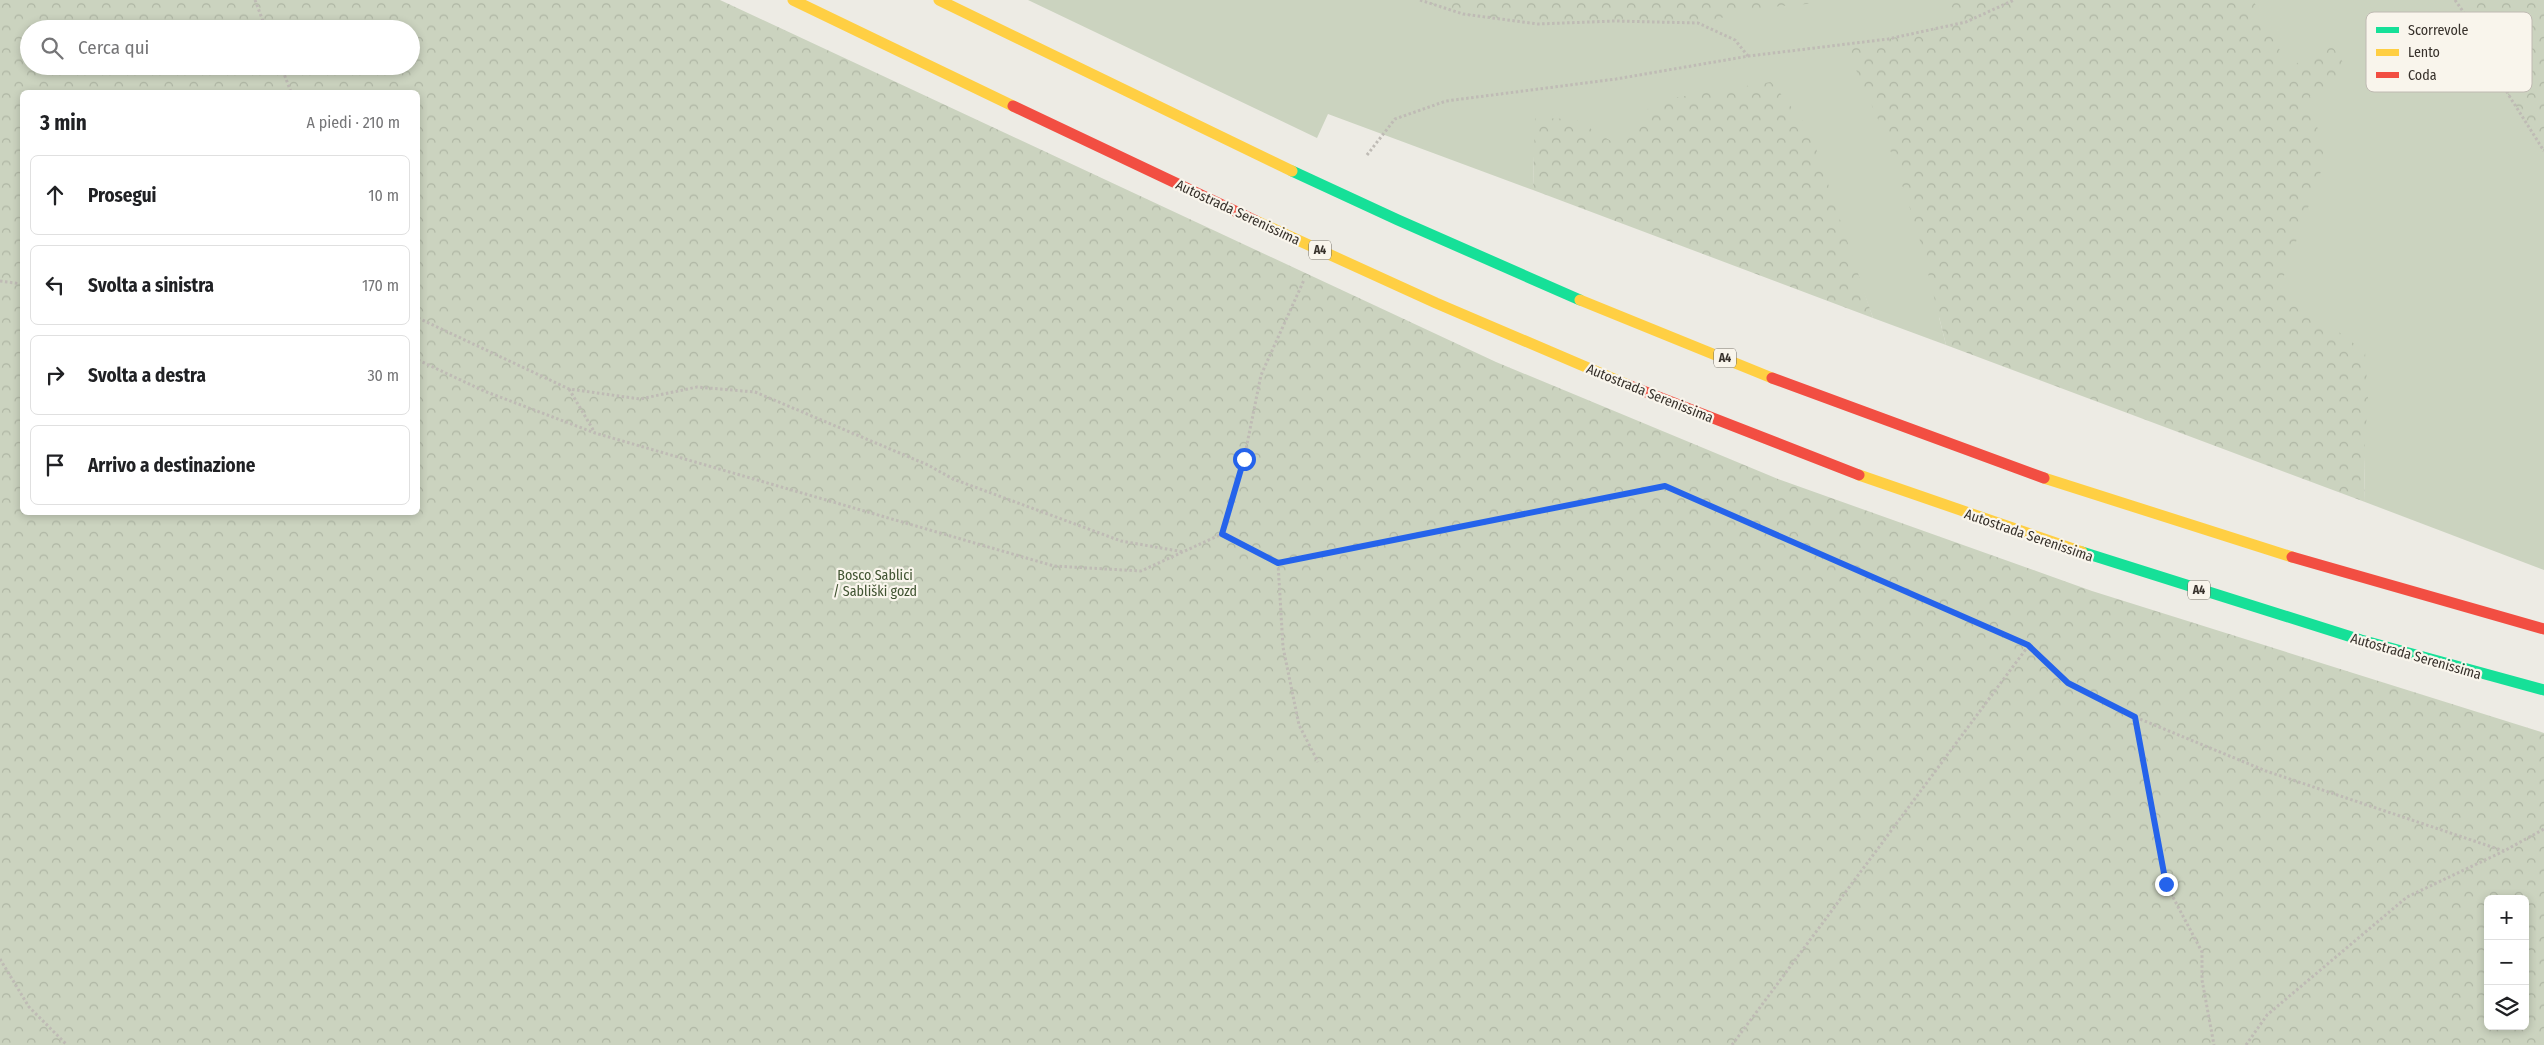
<!DOCTYPE html>
<html lang="it">
<head>
<meta charset="utf-8">
<style>
	:root { --surface:#fff; --page:#f2f2f2; --text:#202124; --muted:#757577; --line:#e0e0e0 }
	body { margin:0; font-family:"Fira Sans Condensed",sans-serif; background:var(--page); color:var(--text) }
	.controls { position:absolute; right:15px; bottom:15px; display:grid; overflow:hidden; border-radius:8px; box-shadow:0 2px 8px #0003 }
	.controls button { width:45px; height:45px; display:grid; place-items:center; padding:0; border:0; border-bottom:1px solid var(--line); background:var(--surface); color:var(--text); font:25px sans-serif }
	.stop { position:absolute; width:15px; height:15px; margin:-11px; border:4px solid #2563eb; border-radius:50%; background:#fff }
	.stop.end { background:#2563eb; border-color:#fff; box-shadow:0 1px 5px #0008 }
	.list { margin:0; padding:0; list-style:none }
	h2 { display:flex; justify-content:space-between; align-items:center; height:65px; margin:0; padding:0 20px; font-size:21px }
	h2 small { font-size:16px; font-weight:400; color:var(--muted) }
	.list li { display:grid; grid-template-columns:32px 1fr auto; gap:15px; align-items:center; box-sizing:border-box; height:80px; margin:0 10px 10px; padding:0 10px; border:1px solid var(--line); border-radius:8px }
	.list b { display:block; font-size:19px; white-space:nowrap }
	.list em { font-size:16px; font-style:normal; color:var(--muted) }
	.icon { flex:none; width:28px; height:28px; fill:none; stroke:currentColor; stroke-width:2; stroke-linecap:round; stroke-linejoin:round }
	.map { position:relative; flex:none; width:2544px; height:1045px; overflow:hidden }
	.search { position:absolute; background:var(--surface); box-shadow:0 2px 8px #0003; left:20px; top:20px; width:400px; height:55px; display:flex; align-items:center; gap:12px; box-sizing:border-box; padding:0 18px; border-radius:28px; color:var(--muted); font-size:19px }
	.panel { position:absolute; background:var(--surface); box-shadow:0 2px 8px #0003; left:20px; top:90px; width:400px; height:425px; border-radius:8px }
	.map>svg:first-child { display:block }
</style>
</head>
<body>
<div class="map">
<svg width="2544" height="1045" viewBox="0 0 2544 1045">
	<defs>
		<pattern id="forest-crowns" width="20" height="18" patternUnits="userSpaceOnUse" patternTransform="scale(1.25)"><rect width="20" height="18" fill="#cbd3bf"/><path d="M2 6a3 3 0 1 1 6 0M12 15a3 3 0 1 1 6 0" fill="none" stroke="#afb6a4"/></pattern>
	</defs>
	<rect width="100%" height="100%" fill="#edebe4"/>
	<path fill="#cbd3bf" d="M1028,0H2544V570L2365,502L2364,457L1939,317L1946,345L1873,318L1864,293L1534,156L1533,190L1328,114L1317,138Z"/>
	<path fill="url(#forest-crowns)" fill-rule="evenodd" d="M0,0H720L1496,362L1778,479L2092,591L2544,733V1045H0ZM29,29H411V66H29ZM22,92H418V512H22ZM2488,899H2525V1026H2488Z
		M1420,0H1857L1770,7L1698,23L1615,21L1538,24L1463,14Z
		M1946,0H2253L2289,67L2332,46L2349,71L2310,96L2325,160L2280,287L2365,352L2368,396L2364,460L2365,502L1946,345L1917,229L1885,135L1845,45L1888,39L1965,22Z
		M2474,0H2544V151L2508,94L2480,36Z
		M1771,82L1810,130L1873,318L1533,190L1535,118L1575,119L1619,146L1654,101Z"/>
	<g fill="none" stroke-linecap="round" stroke-linejoin="round">
		<path stroke="#bfbbb5" stroke-width="3" stroke-dasharray="2.5 2.5" stroke-linecap="butt" d="M255,0L266,29
			M1420,0L1463,14L1538,24L1615,21L1698,23L1735,40L1748,56
			M2455,0L2480,36L2508,94L2544,151
			M281,66L291,92
			M1367,155L1395,119L1446,101L1616,79L1749,56L1888,39L1966,22L2014,0
			M0,281L22,284
			M418,318L569,389L640,399L697,387L755,392L928,465L953,479L1121,541L1184,552
			M418,360L484,391L595,433L1054,566L1141,571L1222,534L1244,459L1261,375L1304,280
			M569,389L595,433
			M1222,534L1278,563L1665,486L2029,645L2068,683L2135,717L2266,771L2504,851L2544,829
			M1278,563L1283,647L1299,725L1318,762
			M2135,717L2166,884L2202,952V980L2214,1045
			M0,959L29,1007L67,1045
			M1732,1045L2029,645
			M2246,1045L2267,1015L2407,897L2504,851"/>
		<path stroke="#16e098" stroke-width="11" d="M1292,171L1398,220L1580,300
			M2082,552L2361,640L2544,690"/>
		<path stroke="#ffcf43" stroke-width="11" d="M793,0L1013,106
			M939,0L1292,171
			M1256,221L1436,303L1628,385
			M1580,300L1772,378
			M1859,475L2082,552
			M2044,478L2292,557"/>
		<path stroke="#f24e42" stroke-width="11" d="M1013,106L1256,221
			M1772,378L2044,478
			M1628,385L1859,475
			M2292,557L2544,629"/>
	</g>
	<g fill="none" stroke-linecap="round" stroke-linejoin="round">
		<path stroke="#2563eb" stroke-width="6" d="M1244,459L1222,534L1278,563L1665,486L2028,645L2068,683L2135,717L2166,884"/>
	</g>
	<g text-anchor="middle" stroke-width="4.5" stroke-linejoin="round" paint-order="stroke">
		<g fill="#f9f5ec" stroke="#716c65" stroke-width="1">
			<rect x="1309" y="240.5" width="22" height="19" rx="4"/>
			<rect x="1714" y="348.5" width="22" height="19" rx="4"/>
			<rect x="2188" y="580.5" width="22" height="19" rx="4"/>
		</g>
		<g font-size="12" font-weight="bold" fill="#37312b">
			<text x="1320" y="254">A4</text>
			<text x="1725" y="362">A4</text>
			<text x="2199" y="594">A4</text>
		</g>
		<g font-size="14" fill="#37312b" stroke="#f9f5ec">
			<text transform="translate(1238 212) rotate(25)" y="5">Autostrada Serenissima</text>
			<text transform="translate(1650 393) rotate(22)" y="5">Autostrada Serenissima</text>
			<text transform="translate(2029 535) rotate(19)" y="5">Autostrada Serenissima</text>
			<text transform="translate(2416 656) rotate(16)" y="5">Autostrada Serenissima</text>
		</g>
		<g font-size="14" fill="#405331" stroke="#f9f5ec">
			<text x="875" y="580">Bosco Sablici<tspan x="875" dy="16">/ Sabliški gozd</tspan></text>
		</g>
	</g>
	<rect x="2366" y="12" width="166" height="80" rx="8" fill="#f9f5ec" stroke="#bfbab2" stroke-width="1"/>
	<rect x="2376" y="27" width="23" height="6" fill="#16e098"/>
	<rect x="2376" y="49" width="23" height="7" fill="#ffcf43"/>
	<rect x="2376" y="72" width="23" height="6" fill="#f24e42"/>
	<g font-size="14" fill="#37312b">
		<text x="2408" y="35">Scorrevole</text>
		<text x="2408" y="57">Lento</text>
		<text x="2408" y="80">Coda</text>
	</g>
</svg>
<div class="controls">
<button>+</button>
<button>−</button>
<button><svg class="icon" aria-label="layers" viewBox="0 0 24 24"><path d="M12 4l9 5-9 5-9-5zM3 14l9 5 9-5"/></svg></button>
</div>
<div class="stop" style="left:1244px;top:459px"></div>
<div class="stop end" style="left:2166px;top:884px"></div>
<div class="search"><svg class="icon" aria-label="search" viewBox="0 0 24 24"><circle cx="10" cy="10" r="6"/><path d="M15 15l6 6"/></svg>Cerca qui</div>
<section class="panel">
<h2>3 min<small>A piedi · 210 m</small></h2>
<ul class="list">
<li><svg class="icon" aria-label="ahead" viewBox="0 0 24 24"><path d="M12 20V5M6 11l6-6 6 6"/></svg><div><b>Prosegui</b></div><em>10 m</em></li>
<li><svg class="icon" aria-label="left" viewBox="0 0 24 24"><path d="M17 20v-9H6M10 6l-5 5 5 5"/></svg><div><b>Svolta a sinistra</b></div><em>170 m</em></li>
<li><svg class="icon" aria-label="right" viewBox="0 0 24 24"><path d="M7 20v-9h11M14 6l5 5-5 5"/></svg><div><b>Svolta a destra</b></div><em>30 m</em></li>
<li><svg class="icon" aria-label="arrive" viewBox="0 0 24 24"><path d="M6 21V4h12l-3 4 3 4H6"/></svg><div><b>Arrivo a destinazione</b></div></li>
</ul>
</section>
</div>
</body>
</html>
